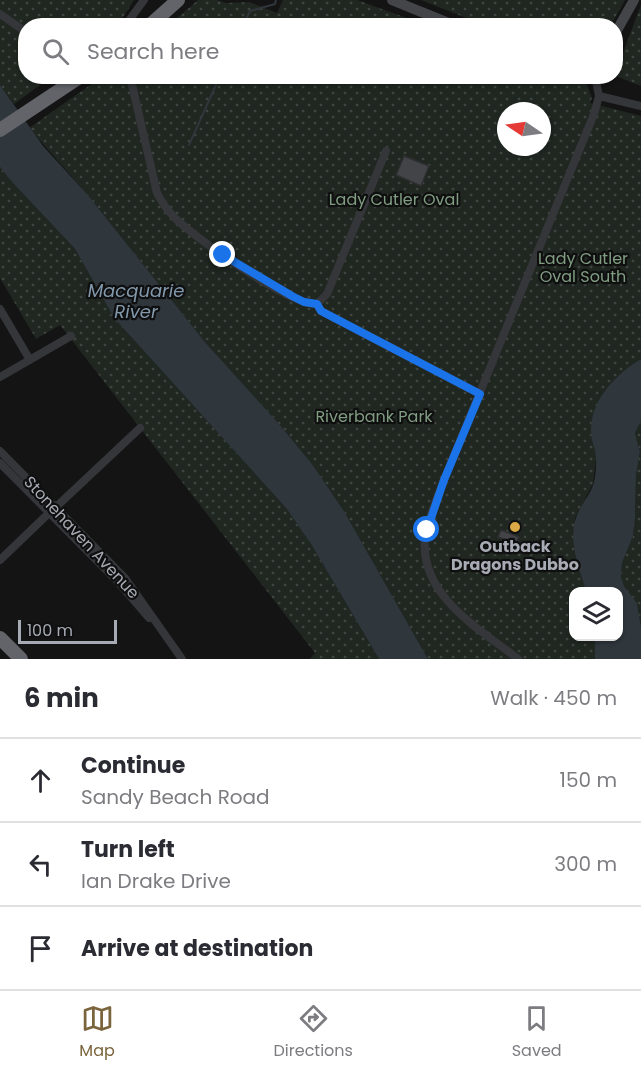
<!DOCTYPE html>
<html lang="en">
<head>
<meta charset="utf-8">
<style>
	:root { --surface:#fff; --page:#f7f7f7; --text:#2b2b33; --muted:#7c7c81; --line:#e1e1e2; --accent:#7a643c }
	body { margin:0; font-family:Poppins,sans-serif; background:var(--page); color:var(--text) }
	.controls { position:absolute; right:18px; bottom:18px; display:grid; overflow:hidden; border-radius:12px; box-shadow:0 2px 4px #0004 }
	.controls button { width:54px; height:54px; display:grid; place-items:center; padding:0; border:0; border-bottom:2px solid var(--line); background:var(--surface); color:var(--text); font:30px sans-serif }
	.compass { position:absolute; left:497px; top:102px; width:54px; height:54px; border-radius:50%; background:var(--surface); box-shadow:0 2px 4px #0004; rotate:283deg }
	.scale { position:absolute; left:18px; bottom:15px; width:99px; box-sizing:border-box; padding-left:6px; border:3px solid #a7abb4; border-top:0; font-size:16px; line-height:21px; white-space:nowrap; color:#a7abb4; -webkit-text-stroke:4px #0f0f10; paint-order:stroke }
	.stop { position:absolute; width:18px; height:18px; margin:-14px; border:4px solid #1a73e8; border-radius:50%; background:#fff }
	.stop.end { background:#1a73e8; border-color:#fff; box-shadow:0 2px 6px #0008 }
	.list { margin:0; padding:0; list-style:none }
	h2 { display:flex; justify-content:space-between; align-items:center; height:78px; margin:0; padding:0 24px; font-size:26px }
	h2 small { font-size:20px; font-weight:400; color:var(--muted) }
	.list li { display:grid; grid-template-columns:39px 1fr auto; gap:18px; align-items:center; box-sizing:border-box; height:84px; padding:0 24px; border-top:2px solid var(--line) }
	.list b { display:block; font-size:22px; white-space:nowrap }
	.list p { margin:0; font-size:20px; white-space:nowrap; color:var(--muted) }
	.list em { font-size:20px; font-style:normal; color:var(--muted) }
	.icon { flex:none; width:33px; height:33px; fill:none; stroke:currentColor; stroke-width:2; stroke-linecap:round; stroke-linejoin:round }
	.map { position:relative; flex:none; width:641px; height:659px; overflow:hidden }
	.search { position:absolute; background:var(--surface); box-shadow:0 2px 4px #0004; left:18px; right:18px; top:18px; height:66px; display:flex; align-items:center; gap:15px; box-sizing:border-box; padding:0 21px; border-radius:24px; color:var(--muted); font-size:22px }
	.sheet { height:330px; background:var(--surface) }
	nav { display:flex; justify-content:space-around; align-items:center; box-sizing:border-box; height:84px; border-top:2px solid var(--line); background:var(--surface); font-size:16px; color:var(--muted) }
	nav a { display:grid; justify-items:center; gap:3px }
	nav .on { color:var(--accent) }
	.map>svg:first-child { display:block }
</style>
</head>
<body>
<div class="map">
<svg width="641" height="659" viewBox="0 0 641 659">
	<defs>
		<pattern id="park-dots" width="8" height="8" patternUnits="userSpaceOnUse" patternTransform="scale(1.5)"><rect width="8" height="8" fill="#202721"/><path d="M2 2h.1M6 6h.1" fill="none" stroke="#3e443f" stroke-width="1.8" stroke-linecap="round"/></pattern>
	</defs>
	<rect width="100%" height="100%" fill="#141415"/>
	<path fill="url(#park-dots)" fill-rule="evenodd" d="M0,0H134L118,25L26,26V76L51,77L14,104L0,85Z
		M198,0H217L226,3L249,2L277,13L283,0H357L426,25H169Z
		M421,0H625L611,25H484Z
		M641,5V86L616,76V71Z
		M103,76L584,77L592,98L590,103L641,116V359L615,379L604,392L593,484L575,518L582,577L586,591L574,592V636L595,637V659H428L344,511L312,464L280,425L205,342L87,194L29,128ZM506,111H542V147H506Z
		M0,167L12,182L75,249L114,318L286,508L311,544L379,659H310L315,653L60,325L36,339L0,278Z
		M641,421V626L637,603L624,586L621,577L622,563L633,536L635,519L636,476L640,452L635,433Z"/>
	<path fill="#2f363c" d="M0,85L43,146L87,194L205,342L280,425L312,464L344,511L428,659H379L311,544L286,508L114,318L75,249L12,182L0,167Z
		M641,359V421L635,433L640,452L636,476L635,519L633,536L622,563L621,577L624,586L637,603L641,626V659H595V637L618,636V592L586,591C579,567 567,540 577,515C581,504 591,494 594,482C596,473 597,460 595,450C593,444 591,438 591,432C590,400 616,374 641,359Z"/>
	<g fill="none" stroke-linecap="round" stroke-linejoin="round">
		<path stroke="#2f363c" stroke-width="2" d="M243,26L250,11L275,4L276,0
			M189,145L220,76"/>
	</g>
	<path fill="#434448" stroke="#2e2e31" stroke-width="1.5" d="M404,156L429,166L421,186L396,175Z
		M510,522L522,526L520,532L508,527Z
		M501,530L519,537L516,544L498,537Z"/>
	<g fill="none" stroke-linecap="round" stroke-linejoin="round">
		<path stroke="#35363a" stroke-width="8" d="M0,14L26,32
			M125,26L144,0
			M130,76L157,193C162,203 168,211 176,219C198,240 289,305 317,304L321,311L480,394
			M599,96L641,106
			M317,304L327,294L386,151
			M0,309L30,360
			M0,377L71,336
			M0,451L125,578L182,659
			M0,463L117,581L149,618
			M55,508L140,428
			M0,560L49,513
			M518,659C479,628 419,596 425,537C428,518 437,498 444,480L594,114L599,96L595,76"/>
		<path stroke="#434549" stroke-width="10" d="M392,0L456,26
			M616,32L634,0"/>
		<path stroke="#62646a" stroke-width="14" d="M149,26L178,0
			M0,130L81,76
			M0,638L21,659"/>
	</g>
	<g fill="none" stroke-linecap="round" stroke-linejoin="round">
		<path stroke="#1a73e8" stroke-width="8" d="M223,255L292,296L304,302L317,304L321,311L480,394L444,480L427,530"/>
	</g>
	<circle fill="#dba946" stroke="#0f0f10" stroke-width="2" cx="515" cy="527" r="6"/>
	<g text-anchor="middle" stroke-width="4.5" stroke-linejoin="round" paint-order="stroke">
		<g font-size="16" fill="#809d82" stroke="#0f0f10">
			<text x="394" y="205">Lady Cutler Oval</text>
			<text x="583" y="264">Lady Cutler<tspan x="583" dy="18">Oval South</tspan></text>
			<text x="374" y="422">Riverbank Park</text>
		</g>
		<g font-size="16" fill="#a7abb4" stroke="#0f0f10">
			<text transform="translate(82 537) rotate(47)" y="6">Stonehaven Avenue</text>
		</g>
		<g font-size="16" font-weight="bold" fill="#a7abb4" stroke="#0f0f10">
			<text x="515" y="552">Outback<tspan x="515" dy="18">Dragons Dubbo</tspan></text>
		</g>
		<g font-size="18" font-style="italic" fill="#8298ab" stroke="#0f0f10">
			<text x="136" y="297">Macquarie<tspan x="136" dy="21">River</tspan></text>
		</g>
	</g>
</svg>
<div class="controls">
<button><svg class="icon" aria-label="layers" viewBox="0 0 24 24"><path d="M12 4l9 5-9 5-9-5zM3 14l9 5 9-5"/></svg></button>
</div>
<svg class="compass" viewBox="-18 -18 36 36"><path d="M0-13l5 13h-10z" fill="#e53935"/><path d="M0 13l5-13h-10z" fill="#7c7c81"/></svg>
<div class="scale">100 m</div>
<div class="stop" style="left:427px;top:530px"></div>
<div class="stop end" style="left:223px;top:255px"></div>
<div class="search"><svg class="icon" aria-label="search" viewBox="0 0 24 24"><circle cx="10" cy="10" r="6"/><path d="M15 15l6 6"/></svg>Search here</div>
</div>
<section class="sheet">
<h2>6 min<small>Walk · 450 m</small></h2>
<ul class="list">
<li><svg class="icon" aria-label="ahead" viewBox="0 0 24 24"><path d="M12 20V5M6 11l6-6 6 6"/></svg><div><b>Continue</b><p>Sandy Beach Road</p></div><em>150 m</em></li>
<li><svg class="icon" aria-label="left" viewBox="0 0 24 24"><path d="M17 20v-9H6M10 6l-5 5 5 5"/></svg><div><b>Turn left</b><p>Ian Drake Drive</p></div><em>300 m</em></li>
<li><svg class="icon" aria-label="arrive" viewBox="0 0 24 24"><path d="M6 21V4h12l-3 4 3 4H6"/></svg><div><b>Arrive at destination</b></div></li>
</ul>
</section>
<nav>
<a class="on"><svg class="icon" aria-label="map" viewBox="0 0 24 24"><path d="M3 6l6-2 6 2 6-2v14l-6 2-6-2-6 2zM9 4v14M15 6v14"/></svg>Map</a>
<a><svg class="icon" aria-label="directions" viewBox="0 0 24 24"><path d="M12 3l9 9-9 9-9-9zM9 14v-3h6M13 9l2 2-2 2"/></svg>Directions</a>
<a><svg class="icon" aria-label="saved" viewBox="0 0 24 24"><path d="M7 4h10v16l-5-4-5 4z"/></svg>Saved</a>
</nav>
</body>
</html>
